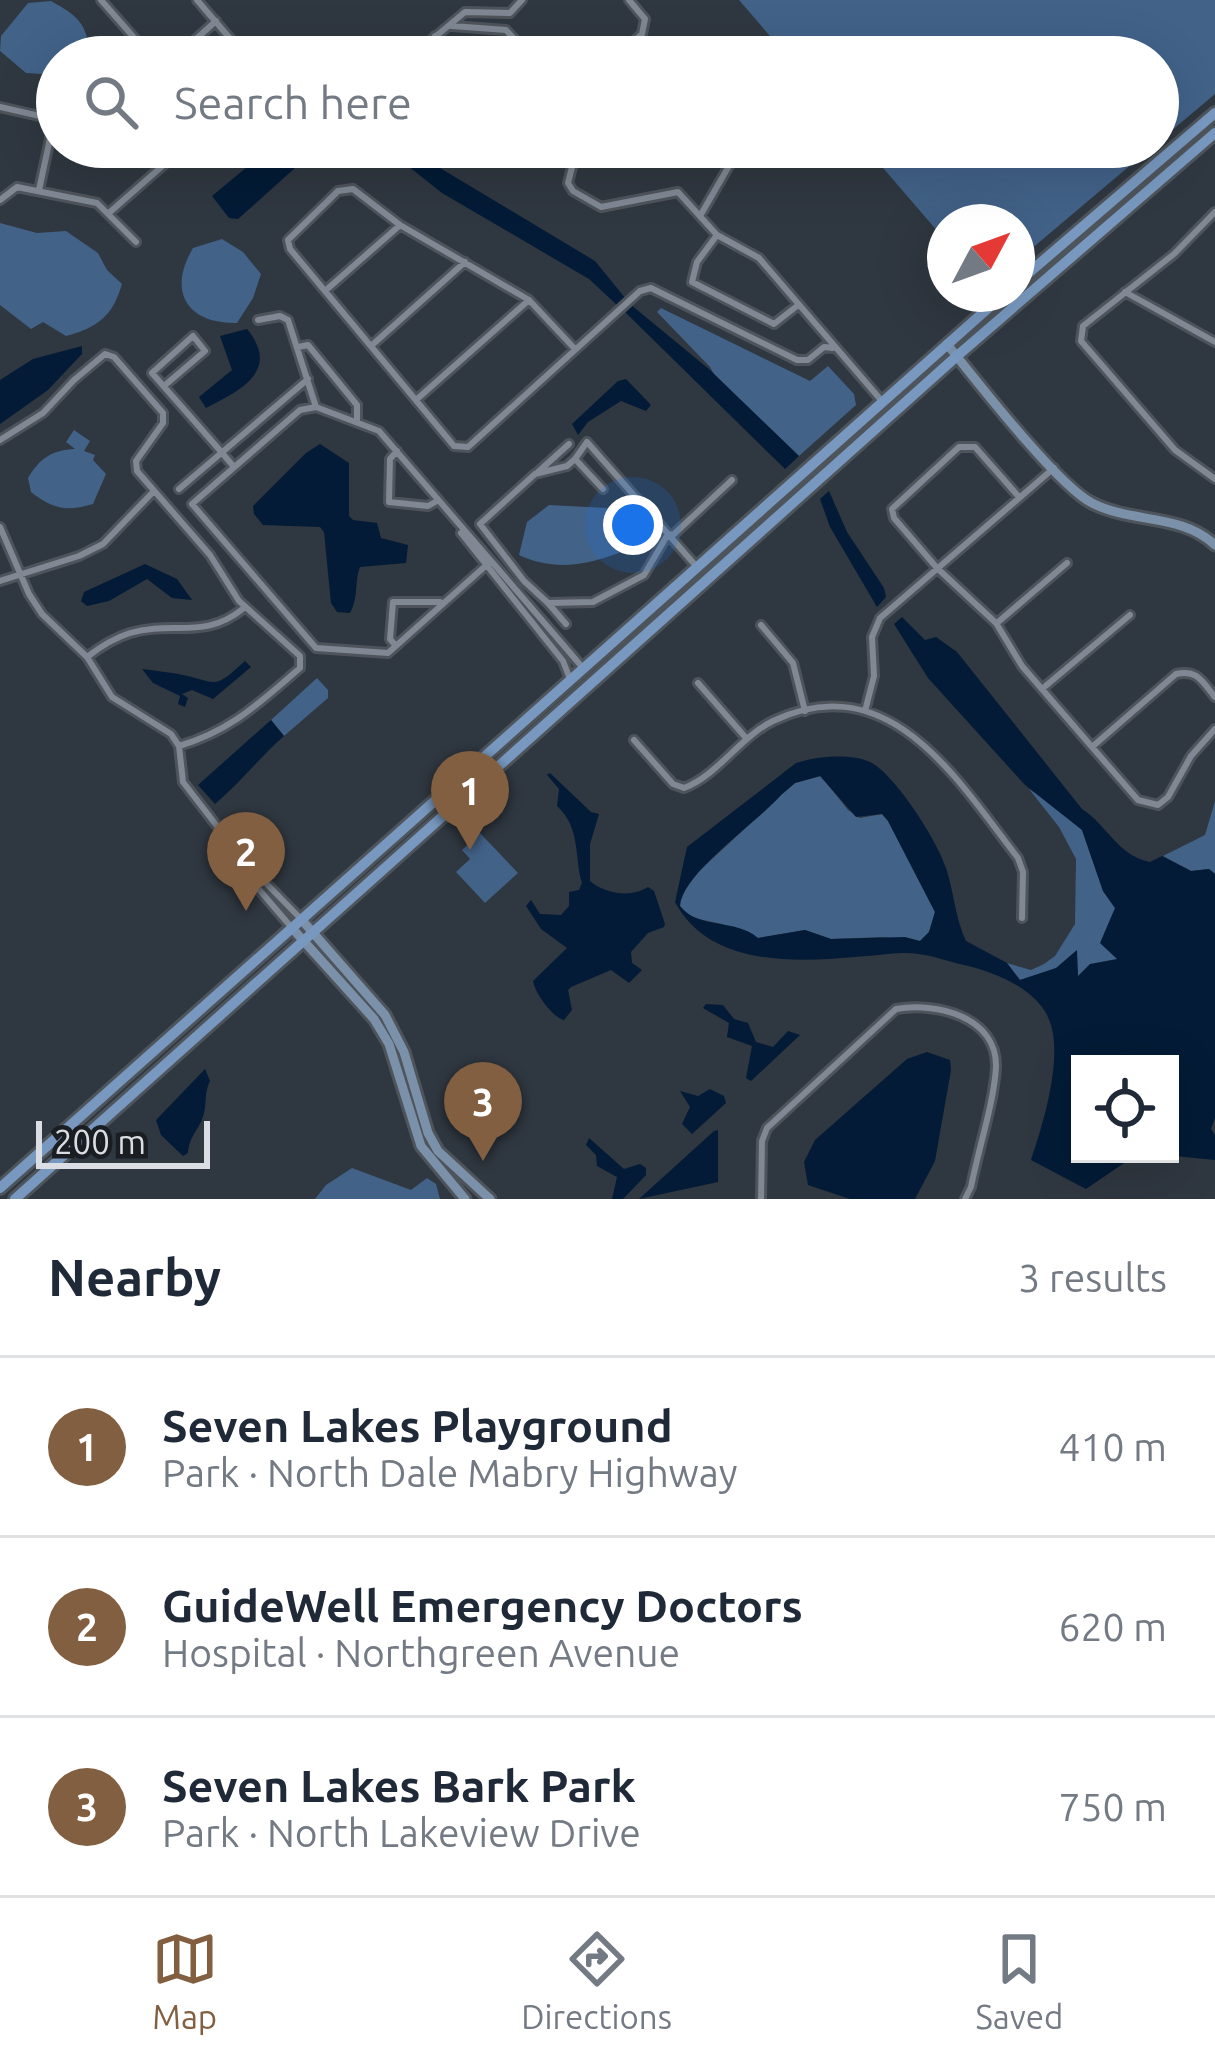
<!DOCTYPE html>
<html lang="en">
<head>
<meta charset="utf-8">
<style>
	:root { --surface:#fff; --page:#f2f2f3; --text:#1f2937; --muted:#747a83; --line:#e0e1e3; --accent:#815f40 }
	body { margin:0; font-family:Ubuntu,sans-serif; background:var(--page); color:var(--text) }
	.controls { position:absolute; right:36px; bottom:36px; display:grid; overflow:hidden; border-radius:0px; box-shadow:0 12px 48px #0002 }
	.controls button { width:108px; height:108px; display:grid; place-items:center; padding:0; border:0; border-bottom:3px solid var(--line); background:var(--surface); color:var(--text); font:60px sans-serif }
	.compass { position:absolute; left:927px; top:204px; width:108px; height:108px; border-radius:50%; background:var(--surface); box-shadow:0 12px 48px #0002; rotate:49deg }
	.scale { position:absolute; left:36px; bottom:30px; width:174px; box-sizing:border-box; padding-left:12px; border:6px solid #dadee4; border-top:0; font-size:33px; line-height:42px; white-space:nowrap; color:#dadee4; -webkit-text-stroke:9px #1a1e22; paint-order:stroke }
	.you { position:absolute; left:633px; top:525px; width:42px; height:42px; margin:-30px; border:9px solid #fff; border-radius:50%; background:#1a73e8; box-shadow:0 0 0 18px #1a73e833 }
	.badge { display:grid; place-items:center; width:78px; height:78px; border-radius:50%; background:var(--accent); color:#fff; font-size:39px; font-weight:700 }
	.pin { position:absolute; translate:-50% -99px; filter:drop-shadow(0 3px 6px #0008) }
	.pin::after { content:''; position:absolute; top:63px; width:42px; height:36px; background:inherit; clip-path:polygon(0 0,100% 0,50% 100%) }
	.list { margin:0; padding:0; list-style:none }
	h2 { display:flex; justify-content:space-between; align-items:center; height:156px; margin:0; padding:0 48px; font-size:51px }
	h2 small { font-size:39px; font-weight:400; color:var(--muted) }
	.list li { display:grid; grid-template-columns:78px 1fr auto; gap:36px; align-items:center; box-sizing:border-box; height:180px; padding:0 48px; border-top:3px solid var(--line) }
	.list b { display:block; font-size:45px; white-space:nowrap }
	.list p { margin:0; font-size:39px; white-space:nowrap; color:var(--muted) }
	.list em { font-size:39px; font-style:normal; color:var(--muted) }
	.icon { flex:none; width:66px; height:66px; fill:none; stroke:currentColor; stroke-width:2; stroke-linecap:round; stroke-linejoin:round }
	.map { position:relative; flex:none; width:1215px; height:1199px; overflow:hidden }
	.search { position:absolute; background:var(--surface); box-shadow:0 12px 48px #0002; left:36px; right:36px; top:36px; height:132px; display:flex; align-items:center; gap:30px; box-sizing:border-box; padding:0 42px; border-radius:66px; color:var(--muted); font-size:45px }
	.sheet { height:696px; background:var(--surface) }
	nav { display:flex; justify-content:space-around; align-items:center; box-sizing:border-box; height:168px; border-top:3px solid var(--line); background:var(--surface); font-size:33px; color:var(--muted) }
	nav a { display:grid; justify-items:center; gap:6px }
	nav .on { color:var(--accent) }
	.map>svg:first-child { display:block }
</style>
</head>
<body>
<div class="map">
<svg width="1215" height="1199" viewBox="0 0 1215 1199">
	<rect width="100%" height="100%" fill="#2f3740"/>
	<path fill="#426288" d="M739,0H1215V94L1158,142V57H788Z
		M51,1C70,12 83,18 88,41L79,57H57V75L26,73L0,51L1,36L28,3Z
		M865,147H1152L1017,261V222H945V240Z
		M0,223L37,233L66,231L98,253L107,270L122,284C113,316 97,328 66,336L43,322L31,329L0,305Z
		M222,239L243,252L261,274L253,298L237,323C187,324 167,292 193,248Z
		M661,308L810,381L828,366L854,394L856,405L799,456L715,376L710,367L657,312Z
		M74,430L90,441L84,451L95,455L93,460L106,474L93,504C66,512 53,509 31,492L28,478C40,458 52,450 75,449L66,442Z
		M549,505L607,508L627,518L634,534L626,550C590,565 555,572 519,555L527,522Z
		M317,678L328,690V698L284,736L271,720Z
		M821,776L848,810L860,818L882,814L888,821L935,912L929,932L920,941L882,937L831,939L805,930L758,938L722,924L689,917L679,905L681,891L696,874L781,795L795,783Z
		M1029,789L1053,804L1082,830L1103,891L1115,908L1118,959L1078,977L1076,951L1057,968L1020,980L1007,963L1031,970L1044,964L1055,956L1075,924L1076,859L1059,827Z
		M1215,801V874L1209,869L1191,871L1163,856L1205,835Z
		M480,833L518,873L485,903L456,872L470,859L462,850Z
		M352,1168L411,1190L427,1178L436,1184L440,1199H315L326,1185Z"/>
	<path fill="#031b36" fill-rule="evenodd" d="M271,147H277L295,168L238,219L229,218L212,196Z
		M384,147H405L595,261L626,299L618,306L589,279L442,193Z
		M630,304L710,370L799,456L785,469L623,310Z
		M247,329C282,372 238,391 206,408L199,397L232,370L220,336Z
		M82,346V354L48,390L0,424V380L33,359Z
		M626,379L651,405L646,411L621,401L588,422L578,435L572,424L618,381Z
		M320,444L349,463V516L353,520L377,523L381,538L408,545L406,563L360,567C354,583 359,597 350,613L337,612L331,603L324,532L320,527L263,525L254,514L253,506L306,453Z
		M829,491L847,532L884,588L886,597L877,607L830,527L820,499Z
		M145,564L177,579L192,600L172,598L147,579L109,601L87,606L81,601L84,592Z
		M902,617L925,640L936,637L957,652L1082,809C1108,826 1117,855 1150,862L1162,856L1191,871L1209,869L1215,874V1118L1211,1129L1215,1135V1160L1164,1155L1133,1157L1086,1189L1031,1160C1043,1125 1062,1062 1051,1025C1041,990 995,972 964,965C943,960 924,952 901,953C830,958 717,980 675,902L687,847L796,763C816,756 851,753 870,762C895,774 938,842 946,868C954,892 955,918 966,941L1007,963L1020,980L1056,968L1077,950L1078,976L1090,964L1117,959L1100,943L1115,908L1103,891L1082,830L1025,785L928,678L894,624ZM820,776L856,817L882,814L888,821L935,912L929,932L920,941L905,937L831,939L805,930L758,938C735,918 699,930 680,906C683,872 757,823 781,795L795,783ZM1080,1064H1170V1154H1080Z
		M245,661L251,667L213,699L192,690L182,694L188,698L185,707L178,704L180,696L153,683L142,669C155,671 170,672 183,675C219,683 213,690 245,661Z
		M271,720L284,736C259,758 241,782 215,804L198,785Z
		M550,773L591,812L599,814L590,844V881C605,894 631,898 648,887L654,891L665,924L664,927L648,933L631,952L632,963L642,970L629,983L611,970L571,987L568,990L572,1010L564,1020C552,1017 535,993 533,981L567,948L541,929L526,906L531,900L540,914L561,915L569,906V892L579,890L582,883C574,856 581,828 557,806L559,789L547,775Z
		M706,1004L723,1005L734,1019L748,1023L756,1042L773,1047L788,1031L800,1035L751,1081L746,1078L752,1046L727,1037L729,1023L703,1008Z
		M927,1052L950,1060L951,1070L935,1161L915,1199H850L808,1185L804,1162L815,1140L907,1059Z
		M205,1069L210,1081C204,1093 207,1101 204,1113C201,1128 189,1135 188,1153L183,1156L161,1135L156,1120Z
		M710,1089L724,1096L726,1103L692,1134L682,1124L690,1107L680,1091L698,1096Z
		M718,1130V1182L639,1199L714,1131Z
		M589,1138L624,1169L640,1164L646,1168V1175L623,1199H612L617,1177L597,1166L596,1155L586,1145Z"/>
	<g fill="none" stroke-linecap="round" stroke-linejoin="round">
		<g stroke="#4e545b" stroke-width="12">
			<path id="street" d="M101,0L151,57
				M197,0L246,57
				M452,26L506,30L521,46
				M435,36L443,46L458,45
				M176,57L216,21
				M411,57L465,12L510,13L522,0
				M447,57L462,45L524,48L531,57
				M617,57L642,34L645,19L629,0
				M0,107L53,119
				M577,147L568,183L573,191L601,207L678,192L717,235L759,258L881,400
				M39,190L54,120
				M0,200L17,187L97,203L136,242
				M110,212L184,147
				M1215,212L1174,254L1083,326L1081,341L1175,450L1215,479
				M700,216L740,147
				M717,235L697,262L692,282L774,324L797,306
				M325,291L399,226
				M1125,292L1215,342
				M258,320L280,316L288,320L316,407
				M371,346L465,262
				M298,347L308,345L357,405V420
				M574,348L529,300L400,225L353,189L338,191L288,240L290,249L454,446L468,447L640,291L651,288L797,360H808L824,347L833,348
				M164,386L205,351L193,336L152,373C179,404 207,435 234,467
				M416,400L529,300
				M316,407L379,431L491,561L388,653L316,648L192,504L300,410Z
				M0,440L43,413L74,380L105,354L114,357L163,413V423L136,461L137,471L210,555L239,601L300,656V668C259,703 231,731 179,746
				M397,451L390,459L389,502L428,506L437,501
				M575,459L587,442L668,534L673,535L732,480
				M538,472L569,444
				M179,489L308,379
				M1019,497L975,447H959L892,509L894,518L937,568L996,623L1022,666L1092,747
				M0,527L29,594L42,614L87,657L112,697L171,734L179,746L183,782L247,865L256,886L292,928
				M461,533L563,661L570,679
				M492,562L583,668
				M0,581L79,556L103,544L154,491
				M548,603L524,581L480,524L535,474L567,466L575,459L603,489
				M997,623L1067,563
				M566,624L548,603L593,602L644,575L668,534L696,566
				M761,625L793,663L805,711
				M396,646L390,639L393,602H440
				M87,657C100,647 114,638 130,633C174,620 203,641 244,608
				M698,683L746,738
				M1042,689L1130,615
				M1215,697C1202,681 1197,669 1176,674L1092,747L1138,800L1158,805L1168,797L1191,756L1215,729
				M865,711L874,676L872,637L880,618L1054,468
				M634,740L673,784L684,788C718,775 740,737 773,721C890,665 958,781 1018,858L1023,872L1022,918
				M250,867L300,918
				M761,1199L762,1141L767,1128L896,1009C935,1002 997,1016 996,1067C994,1103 978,1150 971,1187L965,1199"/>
		</g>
		<g stroke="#4e545b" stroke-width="15">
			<path id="secondary" d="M947,344C975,379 1058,486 1092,503C1133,524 1181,513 1215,545
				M301,919L385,1015L404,1052L428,1133L438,1151L490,1199
				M292,928L374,1019L389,1044L421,1146L465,1199"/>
		</g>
		<g stroke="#4e545b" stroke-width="16">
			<path id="primary" d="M1017,283L1215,113
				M0,1188L1004,294
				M15,1199L957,356L1215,133"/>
		</g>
		<use href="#street" stroke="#7f8893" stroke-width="6"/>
		<use href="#secondary" stroke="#7b90a9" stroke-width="9"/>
		<use href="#primary" stroke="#7898bf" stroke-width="10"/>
	</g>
</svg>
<div class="controls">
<button><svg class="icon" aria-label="locate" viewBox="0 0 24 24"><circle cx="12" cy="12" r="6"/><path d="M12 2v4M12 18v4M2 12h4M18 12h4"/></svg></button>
</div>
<svg class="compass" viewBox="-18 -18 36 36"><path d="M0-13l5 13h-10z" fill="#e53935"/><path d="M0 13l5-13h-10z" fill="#747a83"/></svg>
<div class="scale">200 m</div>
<div class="you"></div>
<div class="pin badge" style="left:470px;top:850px">1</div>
<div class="pin badge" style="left:246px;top:911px">2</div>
<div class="pin badge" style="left:483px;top:1161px">3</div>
<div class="search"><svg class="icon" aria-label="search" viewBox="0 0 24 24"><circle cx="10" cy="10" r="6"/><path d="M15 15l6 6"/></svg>Search here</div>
</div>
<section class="sheet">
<h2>Nearby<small>3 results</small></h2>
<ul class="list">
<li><span class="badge">1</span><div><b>Seven Lakes Playground</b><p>Park · North Dale Mabry Highway</p></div><em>410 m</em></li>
<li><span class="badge">2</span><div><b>GuideWell Emergency Doctors</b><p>Hospital · Northgreen Avenue</p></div><em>620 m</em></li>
<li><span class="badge">3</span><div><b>Seven Lakes Bark Park</b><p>Park · North Lakeview Drive</p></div><em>750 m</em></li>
</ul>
</section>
<nav>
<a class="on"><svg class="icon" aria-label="map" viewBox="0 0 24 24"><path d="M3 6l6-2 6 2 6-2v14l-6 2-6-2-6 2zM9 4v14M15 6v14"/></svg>Map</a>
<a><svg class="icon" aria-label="directions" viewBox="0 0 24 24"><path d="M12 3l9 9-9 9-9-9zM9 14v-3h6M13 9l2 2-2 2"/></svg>Directions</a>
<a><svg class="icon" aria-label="saved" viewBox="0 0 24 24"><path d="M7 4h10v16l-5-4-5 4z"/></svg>Saved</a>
</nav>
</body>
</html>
